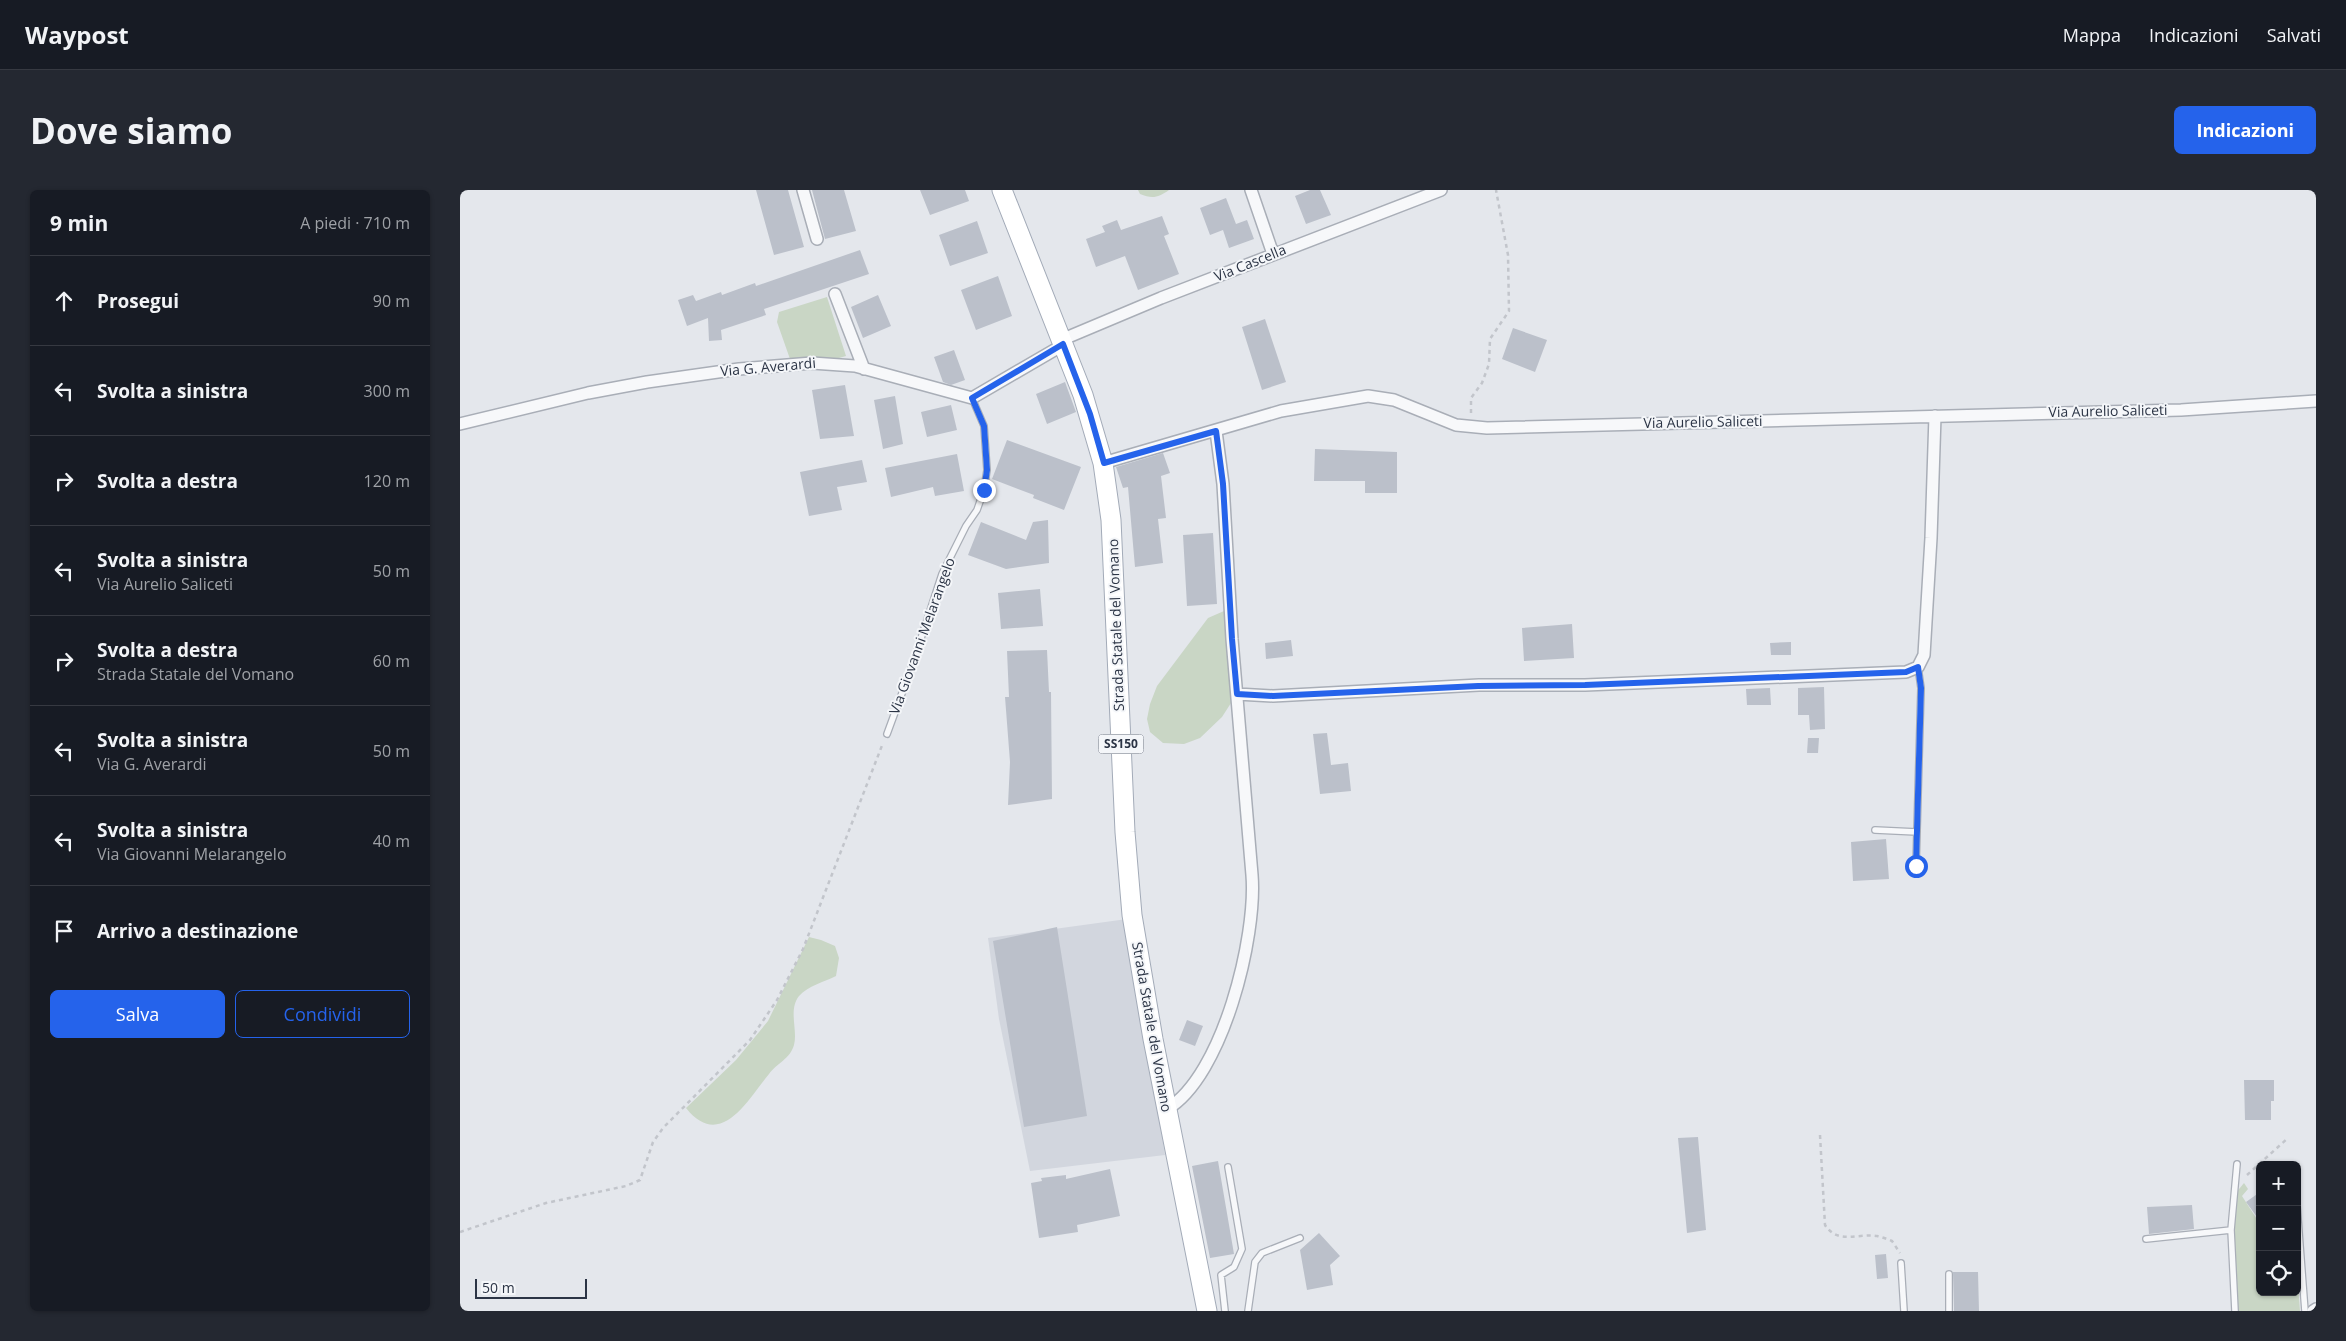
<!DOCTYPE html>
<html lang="it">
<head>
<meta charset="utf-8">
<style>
	:root { --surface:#171b24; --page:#242831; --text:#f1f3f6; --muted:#9ea1a6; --line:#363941; --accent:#2563eb }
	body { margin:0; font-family:"Open Sans",sans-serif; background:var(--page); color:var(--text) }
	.controls { position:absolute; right:15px; bottom:15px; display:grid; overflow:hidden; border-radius:8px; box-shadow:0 1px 4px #0004 }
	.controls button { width:45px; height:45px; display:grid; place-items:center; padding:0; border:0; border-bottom:1px solid var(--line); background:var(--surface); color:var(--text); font:25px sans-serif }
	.scale { position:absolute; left:15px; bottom:12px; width:112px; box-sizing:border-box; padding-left:5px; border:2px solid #2b3445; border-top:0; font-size:14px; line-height:18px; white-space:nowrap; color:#2b3445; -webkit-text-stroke:4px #f4f6f9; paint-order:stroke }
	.stop { position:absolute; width:15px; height:15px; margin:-11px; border:4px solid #2563eb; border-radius:50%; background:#fff }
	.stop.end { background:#2563eb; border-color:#fff; box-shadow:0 1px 5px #0008 }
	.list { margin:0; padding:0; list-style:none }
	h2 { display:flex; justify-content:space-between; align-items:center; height:65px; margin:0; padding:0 20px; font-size:21px }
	h2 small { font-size:16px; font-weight:400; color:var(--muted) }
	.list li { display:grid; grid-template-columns:32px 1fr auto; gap:15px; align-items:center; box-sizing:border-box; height:90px; padding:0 20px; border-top:1px solid var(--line) }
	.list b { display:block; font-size:19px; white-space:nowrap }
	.list p { margin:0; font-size:16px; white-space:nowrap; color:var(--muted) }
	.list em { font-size:16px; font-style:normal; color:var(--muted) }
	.actions { display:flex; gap:10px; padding:15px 20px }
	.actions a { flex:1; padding:11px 0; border:1px solid var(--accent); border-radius:8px; text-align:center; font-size:18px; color:var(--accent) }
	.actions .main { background:var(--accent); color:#fff }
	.icon { flex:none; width:28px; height:28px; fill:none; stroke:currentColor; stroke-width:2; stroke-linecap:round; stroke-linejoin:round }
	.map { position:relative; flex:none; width:1856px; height:1121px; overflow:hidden; border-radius:8px }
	header { display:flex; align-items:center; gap:30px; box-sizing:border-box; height:70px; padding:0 25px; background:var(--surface); border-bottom:1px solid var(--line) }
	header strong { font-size:24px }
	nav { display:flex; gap:28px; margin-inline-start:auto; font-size:18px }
	.intro { display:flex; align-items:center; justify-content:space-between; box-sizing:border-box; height:120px; padding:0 30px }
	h1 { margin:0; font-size:35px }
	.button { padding:12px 22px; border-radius:8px; background:var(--accent); color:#fff; font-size:18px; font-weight:700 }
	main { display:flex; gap:30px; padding:0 30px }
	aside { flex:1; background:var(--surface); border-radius:8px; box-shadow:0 1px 4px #0004 }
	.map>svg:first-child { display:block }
</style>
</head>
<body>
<header>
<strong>Waypost</strong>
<nav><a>Mappa</a><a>Indicazioni</a><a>Salvati</a></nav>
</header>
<div class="intro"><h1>Dove siamo</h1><a class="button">Indicazioni</a></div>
<main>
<aside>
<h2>9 min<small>A piedi · 710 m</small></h2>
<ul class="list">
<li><svg class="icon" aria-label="ahead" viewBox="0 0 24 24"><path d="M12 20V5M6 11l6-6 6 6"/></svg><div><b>Prosegui</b></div><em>90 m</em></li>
<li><svg class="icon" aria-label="left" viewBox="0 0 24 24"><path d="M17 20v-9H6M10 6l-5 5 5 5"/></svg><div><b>Svolta a sinistra</b></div><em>300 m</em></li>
<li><svg class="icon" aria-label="right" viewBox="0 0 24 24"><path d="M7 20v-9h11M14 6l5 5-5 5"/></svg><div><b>Svolta a destra</b></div><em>120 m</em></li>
<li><svg class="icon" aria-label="left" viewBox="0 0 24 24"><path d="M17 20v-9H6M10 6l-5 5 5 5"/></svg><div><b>Svolta a sinistra</b><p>Via Aurelio Saliceti</p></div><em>50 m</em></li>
<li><svg class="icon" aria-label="right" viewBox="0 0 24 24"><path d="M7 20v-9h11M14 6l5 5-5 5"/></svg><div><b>Svolta a destra</b><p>Strada Statale del Vomano</p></div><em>60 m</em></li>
<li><svg class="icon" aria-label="left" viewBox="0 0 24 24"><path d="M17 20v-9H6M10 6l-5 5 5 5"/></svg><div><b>Svolta a sinistra</b><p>Via G. Averardi</p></div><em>50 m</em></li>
<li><svg class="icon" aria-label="left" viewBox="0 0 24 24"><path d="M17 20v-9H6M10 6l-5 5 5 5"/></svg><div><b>Svolta a sinistra</b><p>Via Giovanni Melarangelo</p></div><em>40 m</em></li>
<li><svg class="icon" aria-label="arrive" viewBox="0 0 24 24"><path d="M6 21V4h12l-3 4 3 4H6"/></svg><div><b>Arrivo a destinazione</b></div></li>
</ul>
<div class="actions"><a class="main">Salva</a><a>Condividi</a></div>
</aside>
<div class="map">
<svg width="1856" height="1121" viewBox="0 0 1856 1121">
	<rect width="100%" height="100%" fill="#e4e7ec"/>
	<path fill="#d2d6de" d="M667,729L705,965L570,981L539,829L528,748Z"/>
	<path fill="#c9d6c5" d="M678,0H709C698,8 692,9 680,4Z
		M367,107L386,166L372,170L330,169L317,132L319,122Z
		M764,421L771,513L762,527L740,548L724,554L703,553L690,542L687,529L690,514L697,496L748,428Z
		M349,747L361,750L375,756L379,768L376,786C364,792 348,796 339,806C328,820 338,840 334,855C330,869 317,873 309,884C289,908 261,962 226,918L276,870L308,831Z
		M1784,993L1788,999L1782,1006L1800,1034V1102H1837V1081L1840,1121H1777L1773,1043L1775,1004Z"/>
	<path fill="#bbc0ca" d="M296,0H328L344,57L314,65Z
		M352,0H384L396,41L365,49Z
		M460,0H505L509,11L470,25Z
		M850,0H860L871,25L846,34L835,6Z
		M766,8L776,34L787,30L794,49L769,58L763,40L750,45L740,18Z
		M702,26L709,44L704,46L719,84L678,100L665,66L636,77L626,49L645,42L642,36L657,30L661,40Z
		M517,31L528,63L490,76L479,45Z
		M400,60L409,84L304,119L306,125L261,140L262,150L249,151L248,128L227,136L218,110L233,105L236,111L261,102L262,105L295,93L296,96Z
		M538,86L552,126L516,140L501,100Z
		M418,105L431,136L403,148L391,117Z
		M805,129L826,192L802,200L782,137Z
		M1053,138L1087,150L1075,182L1042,169Z
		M494,160L505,190L491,195L483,192L474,167Z
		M605,192L616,222L587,234L576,204Z
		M385,195L394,246L360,249L352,200Z
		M435,206L443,254L423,259L414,210Z
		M491,215L497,240L467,247L461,222Z
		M547,250L621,277L604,320L573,308L574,305L532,289Z
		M855,259L937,262V303H905V291H854Z
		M703,263L710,283L701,286L706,328L698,329L703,373L675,377L668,297L663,298L656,277Z
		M497,264L504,301L475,306L473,297L431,307L425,278Z
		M402,270L407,292L377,297L382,320L349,326L340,282Z
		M588,330L589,373L546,379L508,365L521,332L566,350L573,332Z
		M753,343L757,414L727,416L723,345Z
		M580,399L583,436L541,439L538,403Z
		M1112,434L1114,468L1064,471L1062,438Z
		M831,450L833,466L806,469L805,453Z
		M1331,452V465H1311L1310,453Z
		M587,460L589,502H591L592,609L548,615L550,572L545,507H549L547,461Z
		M1364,497L1365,539L1350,540L1349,525H1338V498Z
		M1310,498L1311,515H1287L1286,499Z
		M867,543L871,575L888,573L891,601L860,604L853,544Z
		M1348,548H1359L1358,563H1347Z
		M1426,649L1429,689L1393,691L1391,652Z
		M597,737L627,926L564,937L533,751Z
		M727,830L743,836L735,856L719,850Z
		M1784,890H1814V911H1811V930H1785Z
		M1238,947L1246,1040L1227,1043L1218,948Z
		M758,971L774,1064L750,1068L732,976Z
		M650,979L660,1026L617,1035L618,1042L579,1048L571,993L582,991L581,988L606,985V989Z
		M1800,1002V1031L1786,1012Z
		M1732,1015L1734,1039L1689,1044L1687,1017Z
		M859,1043L880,1066L870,1075L873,1095L847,1100L840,1060Z
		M1426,1064L1428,1088L1417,1089L1415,1065Z
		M1493,1082H1518L1519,1121H1494Z"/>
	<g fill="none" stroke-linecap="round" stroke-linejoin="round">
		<g stroke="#a9aeb7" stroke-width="8">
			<path id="service" d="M427,544L452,476L482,384L506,336L517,320L524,300L527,280L524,236L512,208
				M1415,640L1457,642
				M1456,676L1461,498L1458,477
				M1837,1016L1845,1121
				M1686,1049L1771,1040
				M1441,1073L1444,1121
				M1489,1084V1121
				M765,1121L761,1085L774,1077L782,1059L768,977
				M788,1121L795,1072L802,1063L840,1048
				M1775,1121L1771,1040L1777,974"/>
		</g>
		<g stroke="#a9aeb7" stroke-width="14">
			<path id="minor" d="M343,0L357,49
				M791,0L813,64
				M375,104L404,179
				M601,150L701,108L981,0
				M0,234L128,203L187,192L279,179L352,173L395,176L512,208L603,155
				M643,273L821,221L908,206L934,210L996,235L1027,238L1721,220L1856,211
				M777,504L813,506L1019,495H1125L1446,482L1458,477L1464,465L1471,348L1475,226
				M707,919C763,886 797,746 792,685L772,449L763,294L756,241
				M1853,1121L1856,1119"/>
		</g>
		<g stroke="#a3abb8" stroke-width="21">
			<path id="primary" d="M542,0L623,205L643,273L651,330L665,642L672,725L693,849L747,1121"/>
		</g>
		<path stroke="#c2c5cb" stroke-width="2.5" stroke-dasharray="4 4" stroke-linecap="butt" d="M1011,223V208L1022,193L1029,174L1030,149L1049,121L1048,65L1036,0
			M1360,945L1365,1035C1378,1055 1398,1043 1417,1046C1422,1047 1427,1049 1432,1051L1440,1063
			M1787,985L1828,948
			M0,1042L86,1013L166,996L180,990L193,952L203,938L290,850L317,810L343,759L423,553"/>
		<use href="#service" stroke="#f7f8fa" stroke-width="5.5"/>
		<use href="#minor" stroke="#f7f8fa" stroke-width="11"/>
		<use href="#primary" stroke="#fff" stroke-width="19"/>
	</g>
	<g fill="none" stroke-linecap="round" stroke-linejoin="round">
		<path stroke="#2563eb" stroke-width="6" d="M524,300L527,280L524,236L512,208L603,154L630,224L644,273L756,241L763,294L772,449L777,504L813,506L1018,496L1125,495L1446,482L1458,477L1461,498L1456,676"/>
	</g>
	<g text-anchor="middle" stroke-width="4" stroke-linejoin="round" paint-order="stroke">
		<rect fill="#f4f6f9" stroke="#676e7b" stroke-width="1" x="638.5" y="544.5" width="45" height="19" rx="4"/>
		<g font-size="12" font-weight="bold" fill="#2b3445">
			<text x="661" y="558">SS150</text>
		</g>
		<g font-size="14" fill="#2b3445" stroke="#f4f6f9">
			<text transform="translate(790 73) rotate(-22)" y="5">Via Cascella</text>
			<text transform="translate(308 177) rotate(-5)" y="5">Via G. Averardi</text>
			<text transform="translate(1648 221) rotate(-1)" y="5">Via Aurelio Saliceti</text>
			<text transform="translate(1243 232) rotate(-1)" y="5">Via Aurelio Saliceti</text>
			<text transform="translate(656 435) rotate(-92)" y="5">Strada Statale del Vomano</text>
			<text transform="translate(462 446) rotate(-70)" y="5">Via Giovanni Melarangelo</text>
			<text transform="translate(692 837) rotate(80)" y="5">Strada Statale del Vomano</text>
		</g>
	</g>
</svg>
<div class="controls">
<button>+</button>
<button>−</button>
<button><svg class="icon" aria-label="locate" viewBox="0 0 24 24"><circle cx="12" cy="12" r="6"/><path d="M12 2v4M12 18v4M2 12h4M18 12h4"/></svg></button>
</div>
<div class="scale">50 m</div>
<div class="stop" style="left:1456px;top:676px"></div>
<div class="stop end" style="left:524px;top:300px"></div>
</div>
</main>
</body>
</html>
